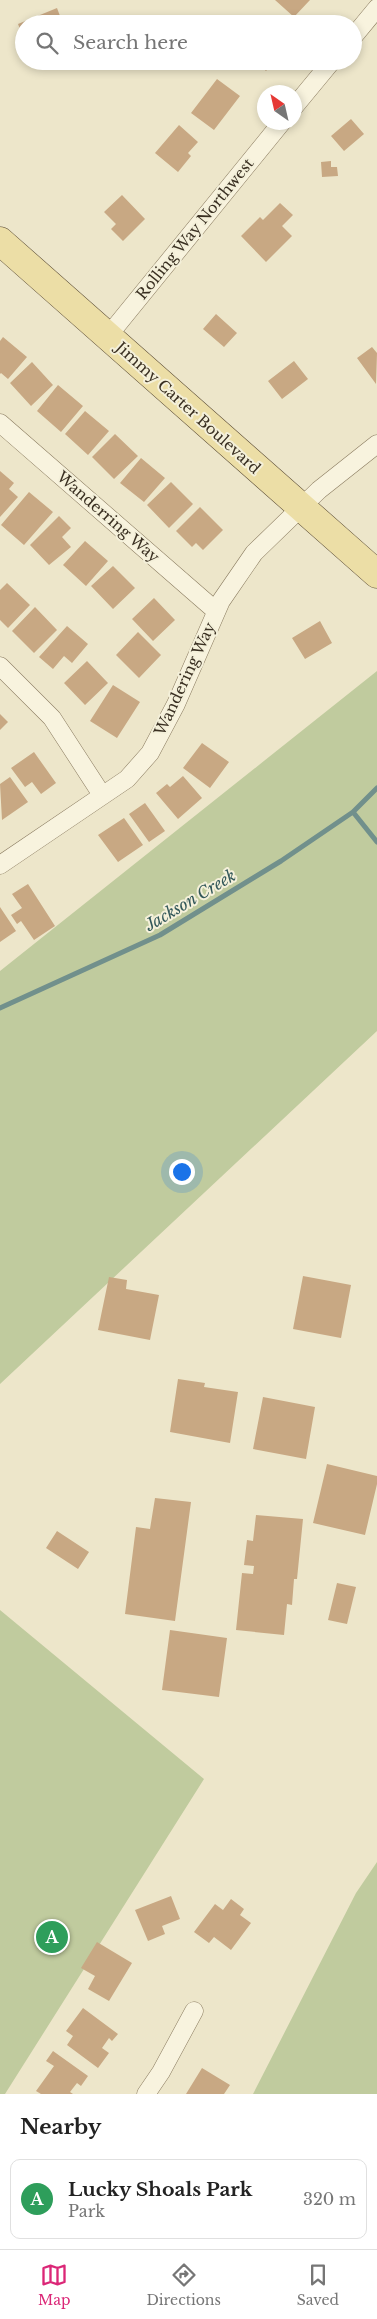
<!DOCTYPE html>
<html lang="en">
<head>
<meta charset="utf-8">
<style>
	:root { --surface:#fff; --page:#f6f6f6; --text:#222; --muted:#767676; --line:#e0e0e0; --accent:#db2777 }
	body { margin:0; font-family:"Libre Baskerville",serif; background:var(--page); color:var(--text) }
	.compass { position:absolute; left:257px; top:85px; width:45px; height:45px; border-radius:50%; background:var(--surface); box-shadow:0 2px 8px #0003; rotate:326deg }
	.you { position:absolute; left:181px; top:1171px; width:18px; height:18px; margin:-12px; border:4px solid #fff; border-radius:50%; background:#1a73e8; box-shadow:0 0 0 8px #1a73e833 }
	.badge { display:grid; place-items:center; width:32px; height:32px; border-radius:50%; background:var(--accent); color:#fff; font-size:16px; font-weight:700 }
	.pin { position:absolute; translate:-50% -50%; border:2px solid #fff; box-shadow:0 1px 5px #0006 }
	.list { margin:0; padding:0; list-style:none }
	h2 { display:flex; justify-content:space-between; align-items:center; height:65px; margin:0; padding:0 20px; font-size:21px }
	h2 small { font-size:16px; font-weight:400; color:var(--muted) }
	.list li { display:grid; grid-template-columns:32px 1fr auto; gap:15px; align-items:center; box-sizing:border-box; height:80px; margin:0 10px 10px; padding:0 10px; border:1px solid var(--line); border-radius:10px }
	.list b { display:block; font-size:19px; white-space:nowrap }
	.list p { margin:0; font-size:16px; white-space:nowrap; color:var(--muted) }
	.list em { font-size:16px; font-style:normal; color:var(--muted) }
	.icon { flex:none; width:28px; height:28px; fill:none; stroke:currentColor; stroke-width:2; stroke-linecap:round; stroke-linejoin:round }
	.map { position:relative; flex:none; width:377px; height:2094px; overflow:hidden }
	.search { position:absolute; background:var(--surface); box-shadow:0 2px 8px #0003; left:15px; right:15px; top:15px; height:55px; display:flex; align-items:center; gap:12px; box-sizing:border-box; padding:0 18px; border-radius:28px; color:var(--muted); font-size:19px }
	.sheet { height:155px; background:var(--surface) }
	nav { display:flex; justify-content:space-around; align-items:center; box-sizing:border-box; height:70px; border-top:1px solid var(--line); background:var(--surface); font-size:14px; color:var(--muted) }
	nav a { display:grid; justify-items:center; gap:2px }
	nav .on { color:var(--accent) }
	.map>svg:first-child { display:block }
</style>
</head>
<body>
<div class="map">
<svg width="377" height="2094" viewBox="0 0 377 2094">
	<rect width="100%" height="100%" fill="#ede6ca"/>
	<path fill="#c0cb9e" d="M377,671V1031L0,1384V971Z
		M0,1610L204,1779L5,2094H0Z
		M377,1862V2094H253L356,1893Z"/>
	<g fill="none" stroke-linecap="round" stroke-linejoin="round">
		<path stroke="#71908c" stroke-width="5" d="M353,812L377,842
			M0,1008L160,935L281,861L353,812L377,788"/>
	</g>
	<path fill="#c8a883" d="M275,0H310L294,17Z
		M57,8L63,24H24V39L18,24Z
		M256,61H275L266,71Z
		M217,79L240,96L214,130L191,113Z
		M351,119L364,134L344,151L331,136Z
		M179,125L198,142L188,153L191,156L178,172L155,153Z
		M331,161V167H337L338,176L322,177L321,162Z
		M122,195L145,219L123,241L111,229L116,224L104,212Z
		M280,203L293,215L282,226L292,236L266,262L241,236L260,217L263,220Z
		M216,314L237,333L224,347L203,329Z
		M3,337L27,357L8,379L1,373L0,374V341Z
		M372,347L377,353L376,384L357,358Z
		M294,361L308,379L282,399L268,381Z
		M32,362L53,385L31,406L10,383Z
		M58,385L83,406L61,432L37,411Z
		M85,411L109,431L88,455L65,434Z
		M115,434L138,456L114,479L92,457Z
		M141,458L165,478L144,502L120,483Z
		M0,471L14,483L9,489L18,497L0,517Z
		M171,482L193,504L169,528L147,505Z
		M29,492L53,512L24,545L1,525Z
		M200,507L223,530L203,550L196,543L192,547L176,531Z
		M59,516L71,528L62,537L71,547L49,565L30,545Z
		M85,541L108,561L86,586L63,565Z
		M113,566L135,588L113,609L91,586Z
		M7,583L30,605L8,628L0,620V590Z
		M154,598L175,620L153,641L132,619Z
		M35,607L57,630L34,653L12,631Z
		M320,621L332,643L305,659L292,638Z
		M67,626L88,644L72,663L64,656L53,669L39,657Z
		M138,632L161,655L139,678L116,655Z
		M87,661L108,683L85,705L64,683Z
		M113,685L140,702L117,738L90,721Z
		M0,714L8,722L0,730Z
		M202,743L229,762L210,788L183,768Z
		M34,752L56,783L41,794L32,782L25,787L11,768Z
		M183,776L202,798L178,819L156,793L167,784L170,787Z
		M10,777L28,802L2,820L0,784Z
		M145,803L165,831L149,842L129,814Z
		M124,818L143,845L118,862L98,835Z
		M28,884L55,926L34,940L21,921L17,924L11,915L22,908L12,894Z
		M0,907L16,931L0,942Z
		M303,1276L351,1285L341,1338L293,1329Z
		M109,1277L127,1280L126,1289L159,1295L150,1340L98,1330Z
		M178,1379L205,1383L204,1387L238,1392L230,1443L170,1432Z
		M263,1397L315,1407L306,1459L253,1449Z
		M327,1464L377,1476V1484L365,1535L313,1523Z
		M155,1498L191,1502L175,1621L125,1614L136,1527L150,1529Z
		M256,1515L303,1519L297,1579H294L292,1605L287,1604L284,1635L236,1630L242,1573L253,1574L254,1566L244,1565L247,1540L253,1541Z
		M57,1531L89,1552L78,1569L46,1548Z
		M337,1583L356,1587L347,1624L328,1620Z
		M170,1630L227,1638L219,1697L162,1690Z
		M171,1896L180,1919L162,1926L165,1934L148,1941L135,1910Z
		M231,1899L244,1909L240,1915L251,1923L231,1950L214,1937L209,1943L194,1932L215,1904L223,1910Z
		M97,1942L132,1963L109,2001L88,1989L95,1976L81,1968Z
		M83,2008L118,2034L112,2041L109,2038L102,2048L109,2053L98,2068L67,2045L73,2036L66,2031Z
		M53,2051L88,2076L81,2086L77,2083L70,2092L73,2094H41L36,2091L54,2066L46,2061Z
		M202,2068L230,2085L224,2094H186Z"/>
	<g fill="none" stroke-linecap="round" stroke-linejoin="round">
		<g stroke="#897a5f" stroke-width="19">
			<path id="street" d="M353,37L377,8
				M294,107L332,61
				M108,336L282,122
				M0,423L216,611
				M0,666L52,718L102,795
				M0,865L127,779L150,753L176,704L221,601L254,553L319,490L377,444
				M146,2094L161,2072L194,2011"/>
		</g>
		<g stroke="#574833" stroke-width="29">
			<path id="primary" d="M0,241L377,574"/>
		</g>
		<use href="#street" stroke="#f8f3de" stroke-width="18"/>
		<use href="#primary" stroke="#ecdea6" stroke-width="28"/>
	</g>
	<g text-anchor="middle" stroke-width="4" stroke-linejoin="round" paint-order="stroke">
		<g font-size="15" fill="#3a3022" stroke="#f4f0da">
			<text transform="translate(195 229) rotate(-51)" y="5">Rolling Way Northwest</text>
			<text transform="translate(188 408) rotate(42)" y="5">Jimmy Carter Boulevard</text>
			<text transform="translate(108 517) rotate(41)" y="5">Wanderring Way</text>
			<text transform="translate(185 679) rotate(-65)" y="5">Wandering Way</text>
		</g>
		<g font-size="16" font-style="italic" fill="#325759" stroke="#f4f0da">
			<text transform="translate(190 900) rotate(-31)" y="6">Jackson Creek</text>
		</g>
	</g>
</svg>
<svg class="compass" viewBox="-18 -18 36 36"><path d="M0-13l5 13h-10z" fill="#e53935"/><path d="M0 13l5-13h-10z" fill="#767676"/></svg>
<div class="you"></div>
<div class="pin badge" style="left:52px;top:1937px;background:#2e9e5b">A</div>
<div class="search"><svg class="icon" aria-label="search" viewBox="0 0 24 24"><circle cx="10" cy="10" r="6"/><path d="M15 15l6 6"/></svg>Search here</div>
</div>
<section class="sheet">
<h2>Nearby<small></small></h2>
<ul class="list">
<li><span class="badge" style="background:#2e9e5b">A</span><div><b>Lucky Shoals Park</b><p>Park</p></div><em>320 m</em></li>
</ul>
</section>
<nav>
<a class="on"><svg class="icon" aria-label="map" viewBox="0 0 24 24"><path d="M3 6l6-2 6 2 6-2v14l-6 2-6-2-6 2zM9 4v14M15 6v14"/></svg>Map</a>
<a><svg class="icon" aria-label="directions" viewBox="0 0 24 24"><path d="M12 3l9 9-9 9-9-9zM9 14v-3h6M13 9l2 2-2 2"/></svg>Directions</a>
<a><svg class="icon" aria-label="saved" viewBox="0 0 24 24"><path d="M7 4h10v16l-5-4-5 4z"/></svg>Saved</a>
</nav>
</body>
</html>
